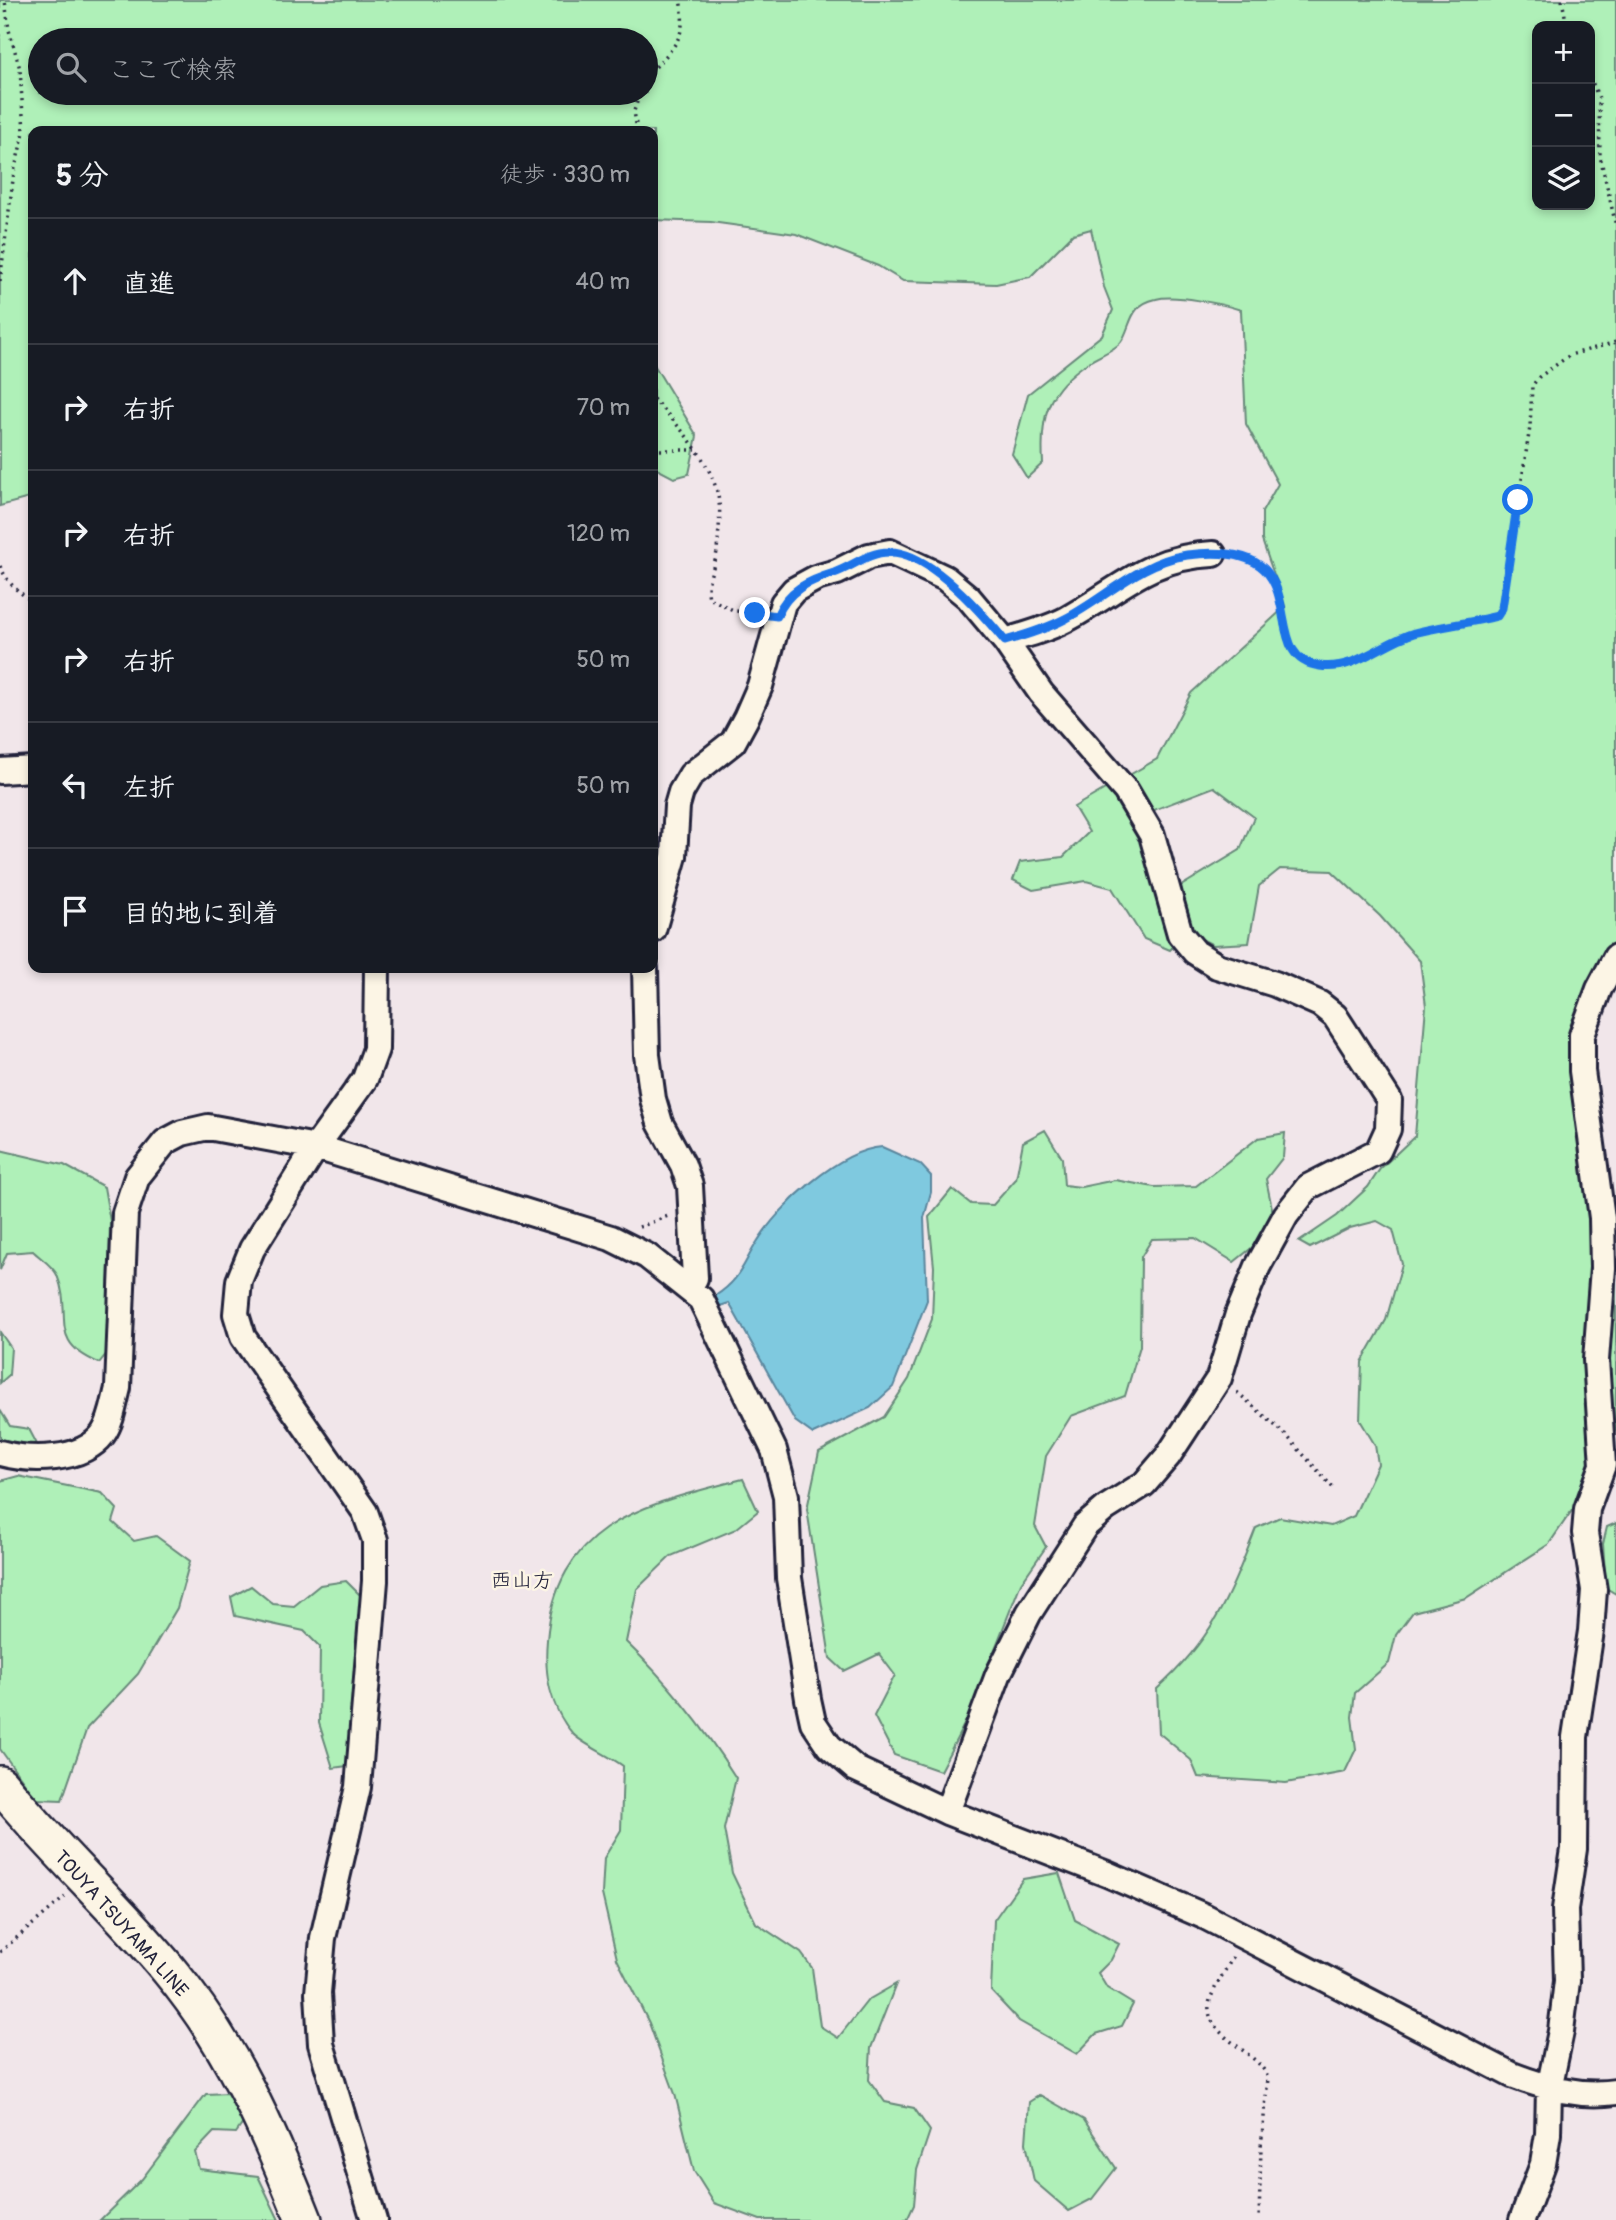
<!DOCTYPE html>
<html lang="ja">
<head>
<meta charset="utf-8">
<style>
	:root { --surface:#171b24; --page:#20242c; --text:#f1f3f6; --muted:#9ea1a6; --line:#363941 }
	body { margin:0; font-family:Pangolin,"Klee One",sans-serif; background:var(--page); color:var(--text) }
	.controls { position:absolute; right:21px; top:21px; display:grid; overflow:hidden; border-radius:14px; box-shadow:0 4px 10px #0003 }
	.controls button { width:63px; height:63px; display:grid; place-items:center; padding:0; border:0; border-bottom:2px solid var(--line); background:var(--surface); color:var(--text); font:35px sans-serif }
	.stop { position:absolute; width:21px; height:21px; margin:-16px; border:5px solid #1a73e8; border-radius:50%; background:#fff }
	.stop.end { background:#1a73e8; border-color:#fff; box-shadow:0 2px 7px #0008 }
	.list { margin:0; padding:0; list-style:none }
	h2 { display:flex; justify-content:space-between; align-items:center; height:91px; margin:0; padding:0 28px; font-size:30px }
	h2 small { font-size:23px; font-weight:400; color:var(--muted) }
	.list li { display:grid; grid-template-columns:46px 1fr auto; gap:21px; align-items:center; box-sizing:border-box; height:126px; padding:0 28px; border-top:2px solid var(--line) }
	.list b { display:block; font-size:26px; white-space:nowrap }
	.list em { font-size:23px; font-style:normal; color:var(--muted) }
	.icon { flex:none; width:38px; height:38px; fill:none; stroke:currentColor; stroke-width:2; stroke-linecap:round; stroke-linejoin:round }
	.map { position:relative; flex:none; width:1616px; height:2220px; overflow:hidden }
	.search { position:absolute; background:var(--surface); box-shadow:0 4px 10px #0003; left:28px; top:28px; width:630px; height:77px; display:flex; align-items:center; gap:18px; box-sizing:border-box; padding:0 24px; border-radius:38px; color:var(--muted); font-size:26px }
	.panel { position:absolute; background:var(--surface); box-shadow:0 4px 10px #0003; left:28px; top:126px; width:630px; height:847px; border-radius:14px }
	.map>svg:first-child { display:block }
</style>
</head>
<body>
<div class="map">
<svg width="1616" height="2220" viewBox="0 0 1616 2220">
	<rect width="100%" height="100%" fill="#f1e6ea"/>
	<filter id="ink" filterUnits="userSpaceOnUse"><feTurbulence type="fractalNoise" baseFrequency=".0143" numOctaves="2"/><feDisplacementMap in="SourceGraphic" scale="14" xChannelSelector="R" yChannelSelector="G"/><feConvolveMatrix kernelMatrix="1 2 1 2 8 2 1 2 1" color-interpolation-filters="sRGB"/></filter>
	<g filter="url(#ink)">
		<path fill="#aff0b8" stroke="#68897a" stroke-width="2" fill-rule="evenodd" d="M0,0H1616V968C1604,973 1590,983 1584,995C1564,1029 1584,1150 1588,1193L1616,1206V1431L1591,1453L1587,1479L1579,1500L1549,1544L1466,1598L1413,1612L1396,1635L1389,1663L1355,1693L1352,1717L1356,1749L1345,1772L1286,1783L1198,1777L1191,1760L1159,1733L1157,1689C1214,1638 1229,1596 1256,1528L1280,1517L1331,1526L1354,1516L1378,1464L1375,1445L1360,1420L1362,1362L1386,1320L1402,1264L1393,1230L1377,1221L1350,1228L1310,1248L1299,1242L1337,1216L1368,1187L1380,1169L1415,1136L1426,1006L1420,961L1380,916L1332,871L1280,869L1259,886L1249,943L1213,945L1188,932L1181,886L1240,850L1254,817L1214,787L1156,809L1137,826L1177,943L1170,950L1144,939L1112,888L1086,881L1033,890L1013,880L1020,862L1063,857L1089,832L1074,807L1157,759L1191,693L1285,607L1262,540V512L1278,484L1246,424L1241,310C1223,304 1175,294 1156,299C1128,305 1132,326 1121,342C1115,350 1098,356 1089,362C1047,389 1040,416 1043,463L1027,478L1012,454L1028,394L1102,335L1113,310L1104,287L1091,229L1073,234L1030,277L996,284L903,281L878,266L796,234L711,222L653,220V131H33V497L0,506ZM1537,26H1590V205H1537ZM40,40H646V93H40Z
			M653,363L697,436L689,474L674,478L653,467Z
			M1045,1130L1062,1158L1064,1185L1081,1187L1115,1180L1154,1187L1196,1186L1258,1138L1285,1133L1283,1157L1266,1179L1274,1218L1254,1246L1234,1262L1195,1238L1152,1239L1141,1257L1140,1346L1125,1396L1071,1416L1046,1456L1035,1526L1046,1547L1021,1583L968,1717L940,1771L894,1755L874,1716L895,1675L879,1654L844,1671L830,1658L807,1509L819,1452L884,1417L909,1379L932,1319L934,1267L929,1217L952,1189L971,1204L993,1205L1016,1179L1023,1142Z
			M0,1150L64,1165L104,1187L110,1221L107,1353L99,1363C46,1341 74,1316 57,1275C53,1266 40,1258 33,1251L7,1253L0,1270Z
			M0,1332L11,1348L9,1375L0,1383Z
			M0,1410L10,1426L29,1429L39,1448L0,1444Z
			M18,1476L102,1493L117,1509L113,1522L134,1541L156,1536L190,1561L177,1608L138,1674L87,1728L62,1800L36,1799L0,1749V1481Z
			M743,1479L758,1511L736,1529L671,1556L637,1589L626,1642C670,1684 703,1726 736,1778L724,1829L732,1873L756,1923L801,1953L812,1968L820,2026L838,2038L868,2000L896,1984L871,2048L869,2080L885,2102L914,2108L930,2131L917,2170L914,2205L907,2220H760L714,2203L694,2171L675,2094L649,2023L617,1959L602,1894L604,1858L621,1830L623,1766C610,1756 581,1743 573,1734C550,1708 544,1673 547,1640C557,1521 645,1505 743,1479Z
			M1616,1523V1594L1606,1588L1603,1544L1607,1527Z
			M346,1581L362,1597L347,1766L333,1768L319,1723L320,1647L304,1631L235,1616L231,1597L251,1586L273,1604L294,1606L320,1585Z
			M1059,1873L1075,1920L1119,1944L1111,1960L1098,1973L1107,1988L1133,2004L1122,2026L1096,2034L1077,2054L1019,2021L991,1991L994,1920L1023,1879Z
			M228,2093L243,2123L236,2133L214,2132L195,2152L199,2169L258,2176L279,2220H100L142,2179L206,2094Z
			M1040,2095L1084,2120L1116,2168L1092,2199L1069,2211L1034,2181L1026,2143L1029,2102Z"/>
		<path fill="#7fc9df" stroke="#5a869d" stroke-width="2" d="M882,1147L920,1164L931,1176V1192L924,1218L927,1300L893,1387L870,1408L813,1434L795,1421L729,1303L720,1306L715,1296C740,1280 742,1266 757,1242C779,1206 839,1150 882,1147Z"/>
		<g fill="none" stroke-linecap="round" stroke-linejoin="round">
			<g stroke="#22223b" stroke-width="30">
				<path id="street" d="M1005,641C1026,635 1048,629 1067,619C1120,590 1147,557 1213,554
					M0,771L33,769
					M653,930L674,856L677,806L681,792L691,775L733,742L746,718L760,686L783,603L794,590L816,578L837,572L869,556L890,552L945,578L968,597L1005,641L1041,693L1126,791L1152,835L1180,934L1195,952L1217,966L1275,984L1320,1004L1335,1016L1389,1100L1388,1129L1378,1151L1308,1187L1286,1215L1258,1266L1238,1314L1219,1378L1168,1456L1144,1484L1106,1508L1085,1526L1029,1613L998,1675L947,1812
					M645,968L647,1055L653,1099L660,1123L683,1165L690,1186L695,1278L690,1287
					M0,1453C30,1461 82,1462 103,1434C112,1421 114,1403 118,1388L125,1213L137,1177L165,1142L182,1133L208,1127L316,1147L611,1238L647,1256L701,1299L774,1450L786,1496L789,1578L808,1699L813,1722L829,1746L856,1769L947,1812L1107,1874L1206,1917L1512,2075C1546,2088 1579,2097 1616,2092
					M374,2220L321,2044L318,1993L323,1938L358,1787L375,1581V1540L365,1512L243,1337L236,1314L239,1281L252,1249L316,1147L365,1079L376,1049L377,968
					M1522,2220L1543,2164L1548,2134L1549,2089L1561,2031L1567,1981L1565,1909L1574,1849L1575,1737L1591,1631L1594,1590L1585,1533L1587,1509L1603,1465L1596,1360L1603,1268L1602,1218L1582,1071V1035L1599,989L1616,957"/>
			</g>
			<g stroke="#22223b" stroke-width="40">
				<path id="secondary" d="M0,1784C52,1849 115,1905 168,1969C231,2044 268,2129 304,2220"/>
			</g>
			<path stroke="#22223b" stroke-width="3.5" stroke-dasharray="2 5" stroke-linecap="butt" d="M1562,0L1567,26
				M646,77C671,49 689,40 680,0
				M1590,77L1599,99L1600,156L1616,226
				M637,131L634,111L640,93
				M0,281L14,172L24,132L20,69L9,30L5,0
				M653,399C679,426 714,463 719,502C721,519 718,535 717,551C715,568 705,581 709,598L735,611L758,613
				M653,450H696
				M1236,556C1302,564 1263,645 1308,662C1346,677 1378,644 1413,633C1441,625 1470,623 1497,616L1502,608L1530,427L1532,386L1539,377L1570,355L1616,342
				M0,566C7,582 18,593 33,601
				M639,1227L671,1215
				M1237,1392L1286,1435L1334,1489
				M0,1952L65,1897
				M1233,1957C1226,1970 1215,1985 1210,2000C1200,2036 1258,2049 1268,2078L1261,2146L1259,2220"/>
			<use href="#street" stroke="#fcf5e5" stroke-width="24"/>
			<use href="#secondary" stroke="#fcf5e5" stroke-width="35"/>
		</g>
	</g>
	<g fill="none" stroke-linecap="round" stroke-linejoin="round" filter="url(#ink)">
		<path stroke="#1a73e8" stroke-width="9" d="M755,613L777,616C788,590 808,581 834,573C852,567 868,552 889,552C929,551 982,613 1005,641C1026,635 1046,629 1065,619C1106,598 1139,562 1187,555C1328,537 1250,658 1320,666C1355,671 1383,642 1414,633C1442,626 1470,623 1497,616L1502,608L1518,500"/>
	</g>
	<g text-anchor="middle" stroke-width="5" stroke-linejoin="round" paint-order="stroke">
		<g font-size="19" fill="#22223b" stroke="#fcf5e5">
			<text transform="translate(122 1923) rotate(48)" y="7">TOUYA TSUYAMA LINE</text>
		</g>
		<g font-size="21" fill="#22223b" stroke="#fcf5e5">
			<text x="522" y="1587">西山方</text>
		</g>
	</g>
</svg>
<div class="controls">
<button>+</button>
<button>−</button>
<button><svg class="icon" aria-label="layers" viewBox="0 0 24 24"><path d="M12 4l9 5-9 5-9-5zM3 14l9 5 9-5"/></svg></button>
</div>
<div class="stop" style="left:1518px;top:500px"></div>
<div class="stop end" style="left:755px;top:613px"></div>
<div class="search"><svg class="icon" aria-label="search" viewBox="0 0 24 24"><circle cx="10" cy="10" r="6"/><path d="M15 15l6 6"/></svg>ここで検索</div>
<section class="panel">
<h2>5 分<small>徒歩 · 330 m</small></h2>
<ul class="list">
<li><svg class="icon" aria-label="ahead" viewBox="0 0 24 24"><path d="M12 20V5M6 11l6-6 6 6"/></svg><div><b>直進</b></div><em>40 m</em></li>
<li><svg class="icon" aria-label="right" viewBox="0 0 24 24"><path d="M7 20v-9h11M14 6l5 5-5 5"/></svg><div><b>右折</b></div><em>70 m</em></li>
<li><svg class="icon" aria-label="right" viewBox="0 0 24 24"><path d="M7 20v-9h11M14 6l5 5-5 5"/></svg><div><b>右折</b></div><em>120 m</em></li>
<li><svg class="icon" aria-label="right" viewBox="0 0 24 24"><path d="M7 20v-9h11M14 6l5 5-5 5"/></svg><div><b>右折</b></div><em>50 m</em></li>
<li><svg class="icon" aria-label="left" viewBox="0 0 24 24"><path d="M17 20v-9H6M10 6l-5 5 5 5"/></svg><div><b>左折</b></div><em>50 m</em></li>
<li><svg class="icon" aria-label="arrive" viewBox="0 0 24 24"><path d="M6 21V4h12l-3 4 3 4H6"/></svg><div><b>目的地に到着</b></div></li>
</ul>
</section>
</div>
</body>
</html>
